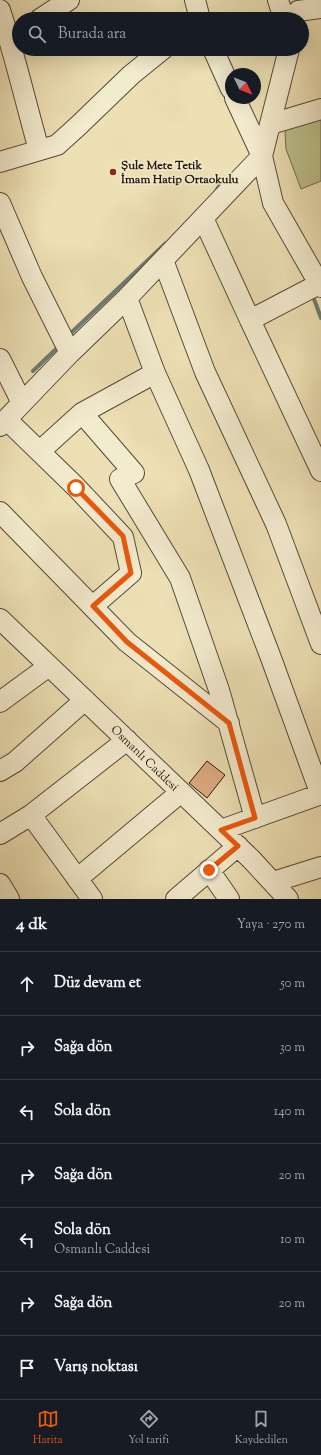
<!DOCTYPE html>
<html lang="tr">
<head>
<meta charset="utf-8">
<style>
	:root { --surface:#171b24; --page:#20242c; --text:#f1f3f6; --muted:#9ea1a6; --line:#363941; --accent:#ea580c }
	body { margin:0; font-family:"Sorts Mill Goudy",serif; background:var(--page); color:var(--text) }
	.compass { position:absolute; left:225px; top:68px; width:36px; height:36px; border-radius:50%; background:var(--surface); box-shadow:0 4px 16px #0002; rotate:133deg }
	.stop { position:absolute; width:12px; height:12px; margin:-9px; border:3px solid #ea580c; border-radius:50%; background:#fff }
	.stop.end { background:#ea580c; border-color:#fff; box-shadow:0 1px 4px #0008 }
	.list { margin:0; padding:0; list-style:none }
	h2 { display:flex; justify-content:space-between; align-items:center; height:52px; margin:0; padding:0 16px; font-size:17px }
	h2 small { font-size:13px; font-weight:400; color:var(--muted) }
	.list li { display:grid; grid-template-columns:26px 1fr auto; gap:12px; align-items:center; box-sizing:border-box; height:64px; padding:0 16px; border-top:1px solid var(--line) }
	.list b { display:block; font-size:15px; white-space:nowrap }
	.list p { margin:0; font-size:13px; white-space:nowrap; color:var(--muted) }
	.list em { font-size:13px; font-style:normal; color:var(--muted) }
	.icon { flex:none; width:22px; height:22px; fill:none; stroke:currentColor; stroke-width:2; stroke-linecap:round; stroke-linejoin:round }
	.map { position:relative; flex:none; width:321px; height:899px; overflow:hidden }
	.search { position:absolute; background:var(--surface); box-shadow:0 4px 16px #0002; left:12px; right:12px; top:12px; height:44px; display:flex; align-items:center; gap:10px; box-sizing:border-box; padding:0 14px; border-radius:22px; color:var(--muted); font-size:15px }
	.sheet { height:500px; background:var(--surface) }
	nav { display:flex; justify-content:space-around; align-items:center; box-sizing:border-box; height:56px; border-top:1px solid var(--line); background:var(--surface); font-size:11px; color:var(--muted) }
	nav a { display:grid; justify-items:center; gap:2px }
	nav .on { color:var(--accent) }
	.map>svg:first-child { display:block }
</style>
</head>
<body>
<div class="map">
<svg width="321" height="899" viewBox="0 0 321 899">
	<rect width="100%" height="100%" fill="#ede0b4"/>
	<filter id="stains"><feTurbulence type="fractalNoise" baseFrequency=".005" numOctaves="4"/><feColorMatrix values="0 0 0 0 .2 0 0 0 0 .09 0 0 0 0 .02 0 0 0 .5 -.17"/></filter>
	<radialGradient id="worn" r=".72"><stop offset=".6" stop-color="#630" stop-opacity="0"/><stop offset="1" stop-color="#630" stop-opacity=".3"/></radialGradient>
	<path fill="#bbc18b" stroke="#6f6c4d" d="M321,114V181L301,189L286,149L285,133L290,124Z"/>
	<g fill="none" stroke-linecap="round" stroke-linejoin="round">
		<path stroke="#6c7a74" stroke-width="4" d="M216,191L223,180
			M314,299L321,318
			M72,332L166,243
			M33,371L56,349"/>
	</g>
	<path fill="#dcaa82" stroke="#23180f" d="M207,761L225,775L207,798L189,783Z"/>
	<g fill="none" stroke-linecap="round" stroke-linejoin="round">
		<g stroke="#564a38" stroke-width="22">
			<path id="minor" d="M195,0L200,19
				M278,0L284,19
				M0,10C15,56 26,104 39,150
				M298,11L321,8
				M40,19L69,0
				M213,49L231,89
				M235,98L262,156L273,203L321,287
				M271,124L321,109
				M0,162L57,145L77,127L131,75L163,49
				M0,203L32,277L70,353
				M203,218L250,320
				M163,260L205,372L276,524L321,644
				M319,284L250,320L321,471
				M127,298L155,373L199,470L271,658L321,795
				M0,359L22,403
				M82,413L134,473L120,479L180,578L219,690L255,818
				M7,420L76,487L123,537L131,573L93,606
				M0,426L70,353L127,298L262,156L289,49
				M40,451L82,413L155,373
				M0,512L127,642L229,723
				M0,619L251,859L288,899
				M0,702L49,666
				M0,771L15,762L85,700
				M31,815L92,899
				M221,830L321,794
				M0,834L31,815L127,740
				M209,870L229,899
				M77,879L181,792
				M273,882L321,867
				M0,884L9,899
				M176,899L238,846"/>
		</g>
		<use href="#minor" stroke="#f3ebce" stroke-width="20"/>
	</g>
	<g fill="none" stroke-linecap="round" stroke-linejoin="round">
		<path stroke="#ea580c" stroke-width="5" d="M76,488L123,536L131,573L93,606L127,642L229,723L255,818L221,830L238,846L209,870"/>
	</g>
	<circle fill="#8f2418" stroke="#f3ebce" stroke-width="1.5" cx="113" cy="172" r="4"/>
	<g text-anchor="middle" stroke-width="3" stroke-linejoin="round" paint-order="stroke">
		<g font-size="12" font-weight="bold" fill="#23180f" stroke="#f3ebce" text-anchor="start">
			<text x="121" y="169">Şule Mete Tetik<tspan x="121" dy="14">İmam Hatip Ortaokulu</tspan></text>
		</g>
		<g font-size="12" fill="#23180f" stroke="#f3ebce">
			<text transform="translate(145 758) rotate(44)" y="4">Osmanlı Caddesi</text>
		</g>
	</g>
	<rect width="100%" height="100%" filter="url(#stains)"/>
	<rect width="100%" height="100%" fill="url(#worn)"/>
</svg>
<svg class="compass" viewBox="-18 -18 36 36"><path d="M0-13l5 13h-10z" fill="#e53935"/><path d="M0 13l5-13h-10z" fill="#9ea1a6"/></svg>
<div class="stop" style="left:76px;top:488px"></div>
<div class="stop end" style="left:209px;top:870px"></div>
<div class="search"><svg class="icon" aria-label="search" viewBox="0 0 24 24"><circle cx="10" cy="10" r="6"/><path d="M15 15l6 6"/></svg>Burada ara</div>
</div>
<section class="sheet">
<h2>4 dk<small>Yaya · 270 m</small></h2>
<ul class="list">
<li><svg class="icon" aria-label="ahead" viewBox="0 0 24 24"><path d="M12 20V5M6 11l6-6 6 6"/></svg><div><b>Düz devam et</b></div><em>50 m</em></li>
<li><svg class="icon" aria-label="right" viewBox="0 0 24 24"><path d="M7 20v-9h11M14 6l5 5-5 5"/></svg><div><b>Sağa dön</b></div><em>30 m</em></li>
<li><svg class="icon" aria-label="left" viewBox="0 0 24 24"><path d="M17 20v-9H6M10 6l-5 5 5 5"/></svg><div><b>Sola dön</b></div><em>140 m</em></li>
<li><svg class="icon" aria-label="right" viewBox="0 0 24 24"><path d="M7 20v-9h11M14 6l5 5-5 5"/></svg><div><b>Sağa dön</b></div><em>20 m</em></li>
<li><svg class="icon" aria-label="left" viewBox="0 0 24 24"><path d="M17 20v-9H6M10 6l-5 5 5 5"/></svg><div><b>Sola dön</b><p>Osmanlı Caddesi</p></div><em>10 m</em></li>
<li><svg class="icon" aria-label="right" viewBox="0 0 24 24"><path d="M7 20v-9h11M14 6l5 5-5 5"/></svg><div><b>Sağa dön</b></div><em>20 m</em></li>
<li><svg class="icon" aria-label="arrive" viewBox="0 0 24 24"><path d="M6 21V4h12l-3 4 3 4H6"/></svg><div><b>Varış noktası</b></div></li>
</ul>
</section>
<nav>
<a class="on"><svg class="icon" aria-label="map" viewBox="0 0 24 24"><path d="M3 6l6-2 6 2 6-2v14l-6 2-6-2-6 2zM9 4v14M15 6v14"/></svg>Harita</a>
<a><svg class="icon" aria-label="directions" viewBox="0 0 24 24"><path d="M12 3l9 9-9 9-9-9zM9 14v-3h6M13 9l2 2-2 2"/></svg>Yol tarifi</a>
<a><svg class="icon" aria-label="saved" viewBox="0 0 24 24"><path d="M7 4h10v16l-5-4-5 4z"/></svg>Kaydedilen</a>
</nav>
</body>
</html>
